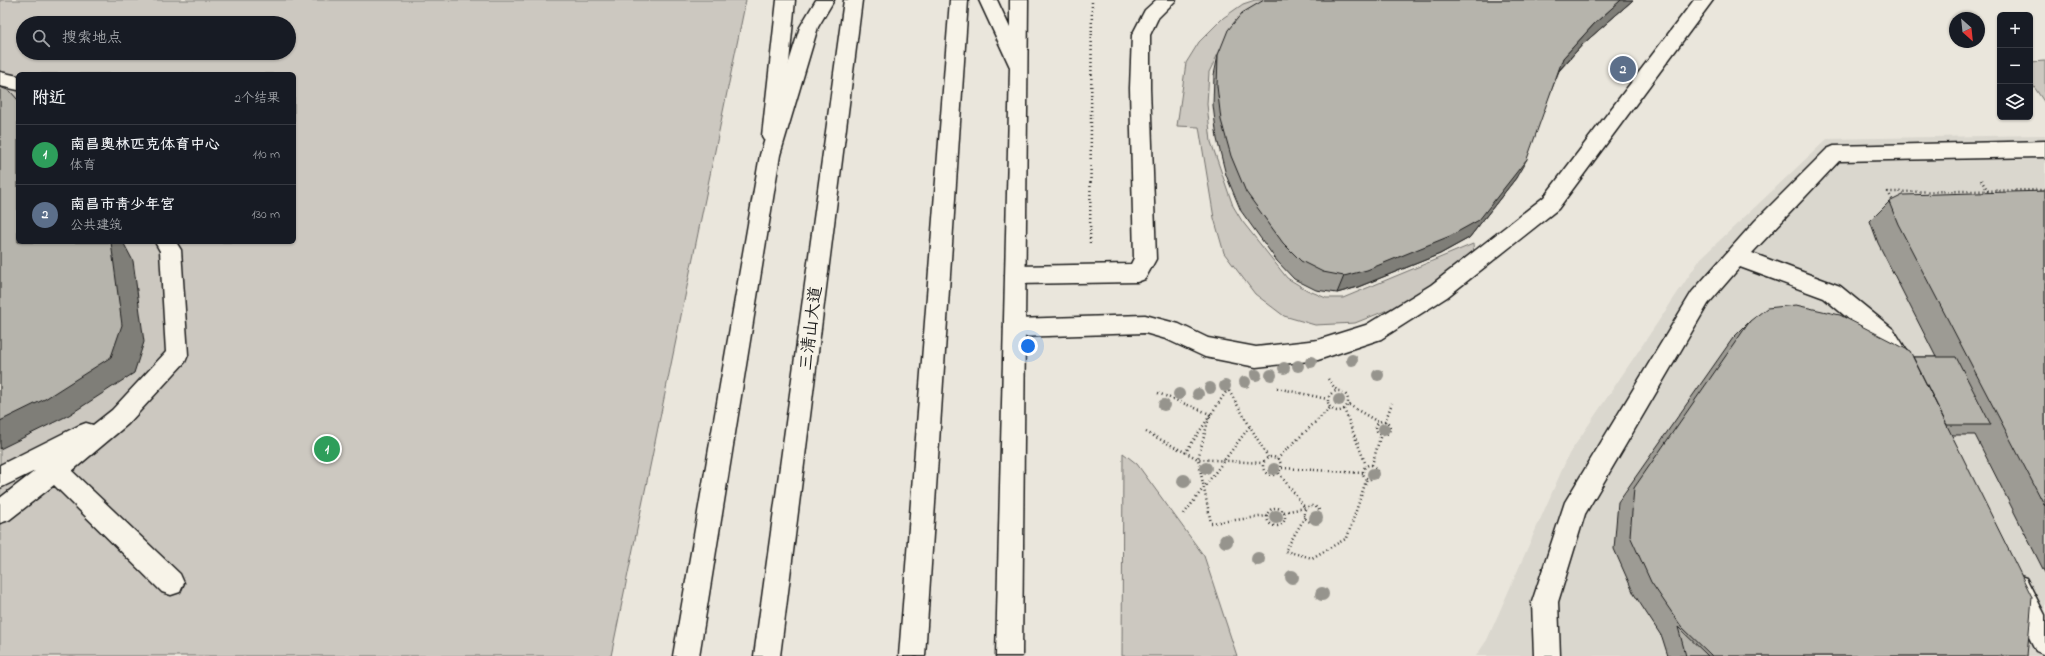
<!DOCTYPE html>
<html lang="zh">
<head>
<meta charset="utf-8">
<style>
	:root { --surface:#171b24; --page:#20242c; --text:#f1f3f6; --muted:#9ea1a6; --line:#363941; --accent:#d1495b }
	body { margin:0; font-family:"Indie Flower","LXGW WenKai TC",sans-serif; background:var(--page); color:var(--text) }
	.controls { position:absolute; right:12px; top:12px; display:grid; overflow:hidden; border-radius:6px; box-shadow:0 1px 3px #0004 }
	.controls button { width:36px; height:36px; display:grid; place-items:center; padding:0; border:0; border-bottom:1px solid var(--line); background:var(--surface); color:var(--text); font:20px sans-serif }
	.compass { position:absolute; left:1949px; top:12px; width:36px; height:36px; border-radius:50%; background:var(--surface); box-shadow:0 1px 3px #0004; rotate:153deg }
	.you { position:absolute; left:1028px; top:346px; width:14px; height:14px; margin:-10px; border:3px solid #fff; border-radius:50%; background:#1a73e8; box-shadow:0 0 0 6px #1a73e833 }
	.badge { display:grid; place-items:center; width:26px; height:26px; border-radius:50%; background:var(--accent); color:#fff; font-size:13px; font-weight:700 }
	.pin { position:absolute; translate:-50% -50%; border:2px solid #fff; box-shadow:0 1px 4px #0006 }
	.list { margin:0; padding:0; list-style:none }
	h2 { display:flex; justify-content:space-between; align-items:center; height:52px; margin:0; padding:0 16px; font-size:17px }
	h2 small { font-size:13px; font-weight:400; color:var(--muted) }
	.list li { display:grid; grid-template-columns:26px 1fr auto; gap:12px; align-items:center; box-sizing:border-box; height:60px; padding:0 16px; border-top:1px solid var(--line) }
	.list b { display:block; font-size:15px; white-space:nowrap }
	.list p { margin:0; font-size:13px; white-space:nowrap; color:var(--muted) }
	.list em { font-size:13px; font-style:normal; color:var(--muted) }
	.icon { flex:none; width:22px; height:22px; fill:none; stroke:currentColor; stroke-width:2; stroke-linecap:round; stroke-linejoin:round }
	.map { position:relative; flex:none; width:2045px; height:656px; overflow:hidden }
	.search { position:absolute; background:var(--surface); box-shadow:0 1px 3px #0004; left:16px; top:16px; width:280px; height:44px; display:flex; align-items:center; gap:10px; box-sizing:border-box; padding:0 14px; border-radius:22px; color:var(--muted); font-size:15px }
	.panel { position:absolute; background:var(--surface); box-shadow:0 1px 3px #0004; left:16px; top:72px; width:280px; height:172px; border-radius:6px }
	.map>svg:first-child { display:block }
</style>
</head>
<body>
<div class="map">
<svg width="2045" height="656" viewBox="0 0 2045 656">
	<rect width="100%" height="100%" fill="#eae6dc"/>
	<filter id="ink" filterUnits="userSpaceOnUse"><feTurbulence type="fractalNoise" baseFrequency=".025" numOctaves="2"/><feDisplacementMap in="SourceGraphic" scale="8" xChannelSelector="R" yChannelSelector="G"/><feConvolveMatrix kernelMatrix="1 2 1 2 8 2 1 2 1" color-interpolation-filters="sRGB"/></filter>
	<g filter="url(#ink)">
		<path fill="#dad7ce" d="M2045,135V656H1476L1487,640L1569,454L1701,258L1827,139Z"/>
		<path fill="#ccc8c0" stroke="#74726e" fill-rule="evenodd" d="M0,0H746L611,656H0ZM23,23H289V53H23ZM18,74H294V242H18Z
			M1255,0H1316L1234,32L1220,50L1209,72L1207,104L1211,142L1233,206L1242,221L1287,278L1307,290L1326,298H1343L1473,244L1474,255L1435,284L1390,309L1355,323L1315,325L1284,316L1255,294L1224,253L1214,218L1199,127L1177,126L1186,63L1199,42L1223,18L1243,4Z
			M2045,61V103L2030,81V62Z
			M1123,453L1137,464L1204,556L1237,656H1122Z"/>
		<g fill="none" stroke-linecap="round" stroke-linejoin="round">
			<g stroke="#1c1c1c" stroke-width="3">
				<path id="minor" d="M777,0H795L782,136L779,141L772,143L765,141L762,136Z
					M1156,0H1176L1158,18L1150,35V88L1156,259L1145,279L1137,282L1016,284L1008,281L1005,275L1008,269L1016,266L1131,264L1134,258L1130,88L1132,35L1145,10Z
					M1694,0H1713L1558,209L1447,297L1381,339L1318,360L1256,367L1205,357L1166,339L1145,333L1015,337L1007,335L1004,328L1007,321L1015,319L1145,315L1179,324L1208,338L1256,347L1318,340L1366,325L1431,285L1544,197Z
					M0,72L18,76V90L0,86Z
					M2045,141V157L1839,161L1752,253L1840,286L1894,330L1915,364L1912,371L1904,374L1896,371L1878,344L1824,298L1740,267L1708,304L1585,514L1558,602L1560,656H1534L1532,602L1565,502L1692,292L1755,221L1827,149L1834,146Z
					M155,242H176L181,250L188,355L185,362L128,424L72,471L180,574L184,583L180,592L171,595L162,592L54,485L9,520L0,523V498L35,471L0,488V465L78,426L86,423L93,425L112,410L166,352L160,251Z
					M2017,575L2026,578L2045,615V655L2036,651L2004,587L2008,578Z"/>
			</g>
			<g stroke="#1c1c1c" stroke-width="3">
				<path id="major" d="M816,0H834L818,27L780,155L699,656H673L760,155L800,27Z
					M844,0H862L780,656H754Z
					M950,0H968L925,656H899Z
					M979,0H997L1010,28V0H1028L1022,656H996L1010,67Z"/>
			</g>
			<path stroke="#1c1c1c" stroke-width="2.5" stroke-dasharray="1 3" stroke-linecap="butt" d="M1981,180L1988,191
				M1894,203L1888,192L2045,190
				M1090,243L1092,0
				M1328,379L1337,391
				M1225,384L1268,457
				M1277,388L1327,399
				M1328 401a10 10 0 1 1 20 0a10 10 0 1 1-20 0Z
				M1158,393L1210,414L1198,459L1211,523L1267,516
				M1349,405L1378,422
				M1344,409L1366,465
				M1376 428a7 7 0 1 1 14 0a7 7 0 1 1-14 0Z
				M1385,422L1392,403
				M1146,432L1198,459L1262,463
				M1185,453L1228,389
				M1263 466a9 9 0 1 1 18 0a9 9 0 1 1-18 0Z
				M1277,459L1331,407
				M1363 472a7 7 0 1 1 14 0a7 7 0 1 1-14 0Z
				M1372,465L1381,434
				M1282,468L1363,473
				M1279,473L1305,508L1283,512
				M1304 514a8 8 0 1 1 16 0a8 8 0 1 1-16 0Z
				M1267 517a9 9 0 1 1 18 0a9 9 0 1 1-18 0Z
				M1184,514L1250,426
				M1305,517L1285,551L1312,558L1347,538L1367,478"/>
			<use href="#minor" fill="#f7f3e8" fill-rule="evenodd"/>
			<use href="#major" fill="#f7f3e8" fill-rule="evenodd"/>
		</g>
		<g fill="#96948d">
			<circle cx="1352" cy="360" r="6"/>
			<circle cx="1311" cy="362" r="6"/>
			<circle cx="1298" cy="366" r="6"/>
			<circle cx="1284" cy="368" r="6"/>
			<circle cx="1256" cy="375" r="6"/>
			<circle cx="1271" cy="375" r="6"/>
			<circle cx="1378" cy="375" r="6"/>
			<circle cx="1245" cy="382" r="6"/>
			<circle cx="1225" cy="386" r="6"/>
			<circle cx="1210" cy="388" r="6"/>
			<circle cx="1179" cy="394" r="6"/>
			<circle cx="1198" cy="394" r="6"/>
			<circle cx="1339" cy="400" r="6"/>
			<circle cx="1164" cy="405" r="6"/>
			<circle cx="1384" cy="429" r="6"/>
			<circle cx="1206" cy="468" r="6"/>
			<circle cx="1274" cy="469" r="6"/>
			<circle cx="1373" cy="474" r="6"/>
			<circle cx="1184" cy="481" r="7"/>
			<circle cx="1276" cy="517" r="7"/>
			<circle cx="1316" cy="518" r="7"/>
			<circle cx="1226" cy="541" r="7"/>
			<circle cx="1258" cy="559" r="7"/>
			<circle cx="1292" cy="577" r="7"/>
			<circle cx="1322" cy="594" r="7"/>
		</g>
		<path fill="#9d9b94" stroke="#1c1c1c" d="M1264,0H1633L1583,44L1559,71L1516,178L1469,238L1440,254L1358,287L1337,293L1316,290L1294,279L1277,261L1241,211L1226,175L1217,139L1213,105L1214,75L1218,55Z
			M2045,191V573L1975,435H1952L2027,656H1668L1662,637L1634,594L1614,549L1618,502L1733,338L1750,321L1913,357H1936L1878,243L1870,221L1889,202Z"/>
		<path fill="#7f7e78" stroke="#1c1c1c" d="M1621,0H1633L1583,44L1552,78L1563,58L1594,24Z
			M1527,159L1516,178L1469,238L1440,254L1358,287L1337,293L1344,276Z
			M111,242H123L133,261L144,342L134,373L69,415L0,449V421Z"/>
		<path fill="#b6b4ac" stroke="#1c1c1c" d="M1264,0H1621L1594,24L1563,58L1527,159L1479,220L1450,236L1367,270L1344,276L1323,272L1301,261L1283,243L1246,192L1231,156L1221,120L1217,86L1218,55L1228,30L1242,13Z
			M0,87L10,91L18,100V242H111L122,325L111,357L45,399L0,421Z
			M2045,191V506L1898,224L1889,202L1903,195Z
			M1796,305L1840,315L1910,351L2032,597L2027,656H1712L1681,626L1651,582L1630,536L1634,488L1750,321L1767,308Z
			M1913,357H1956L1991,425H1947Z
			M1678,627L1708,656H1686Z"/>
	</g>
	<g text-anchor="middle" stroke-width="3" stroke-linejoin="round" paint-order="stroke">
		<g font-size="17" fill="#1c1c1c" stroke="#f7f3e8">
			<text transform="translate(810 328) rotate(-83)" y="6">三清山大道</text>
		</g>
	</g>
</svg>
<div class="controls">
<button>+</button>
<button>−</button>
<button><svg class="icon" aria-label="layers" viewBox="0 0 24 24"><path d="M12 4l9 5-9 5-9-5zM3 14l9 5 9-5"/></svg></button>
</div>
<svg class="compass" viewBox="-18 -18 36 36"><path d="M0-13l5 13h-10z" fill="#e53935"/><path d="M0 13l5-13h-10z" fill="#9ea1a6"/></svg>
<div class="you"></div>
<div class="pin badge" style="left:327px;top:449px;background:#2e9e5b">1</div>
<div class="pin badge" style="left:1623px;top:69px;background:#5c6f8a">2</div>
<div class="search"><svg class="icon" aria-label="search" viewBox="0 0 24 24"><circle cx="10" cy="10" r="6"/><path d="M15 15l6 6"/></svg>搜索地点</div>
<section class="panel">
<h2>附近<small>2个结果</small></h2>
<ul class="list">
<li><span class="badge" style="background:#2e9e5b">1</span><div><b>南昌奥林匹克体育中心</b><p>体育</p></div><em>110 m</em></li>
<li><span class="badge" style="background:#5c6f8a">2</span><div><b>南昌市青少年宫</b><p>公共建筑</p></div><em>130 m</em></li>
</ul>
</section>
</div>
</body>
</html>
